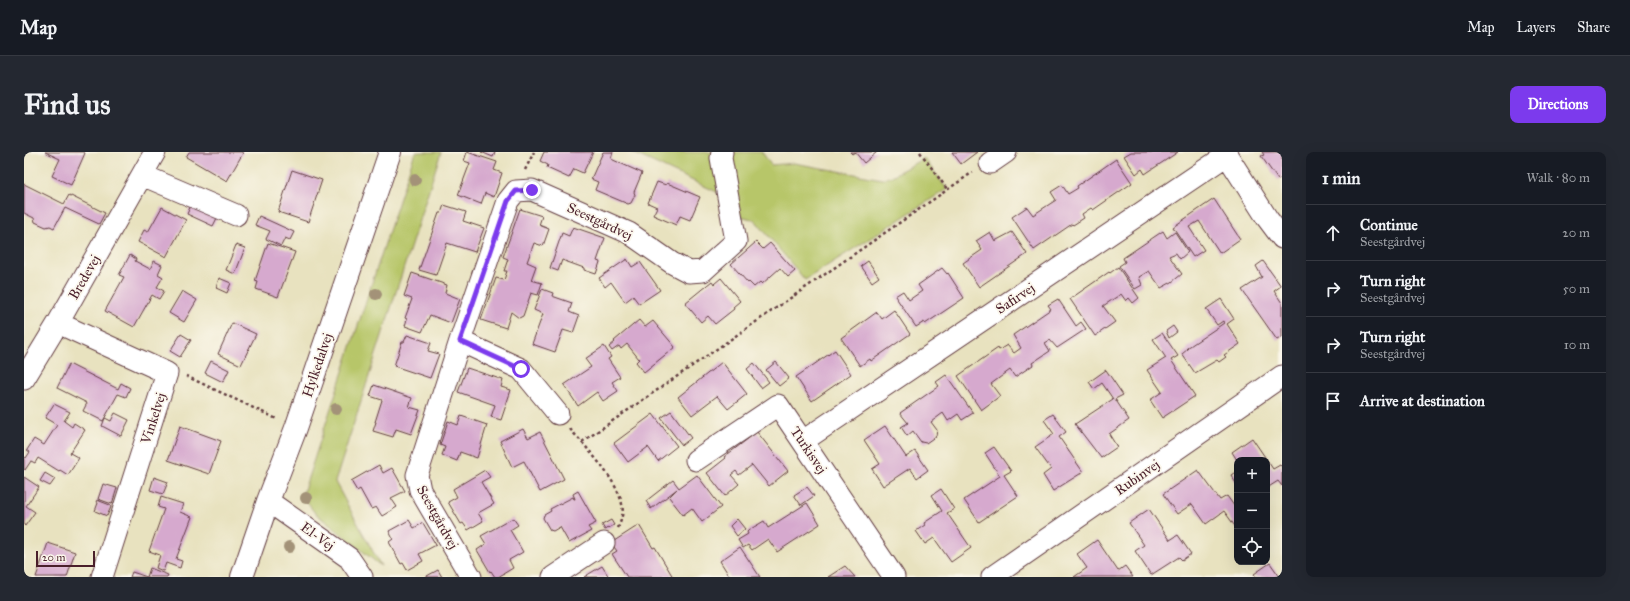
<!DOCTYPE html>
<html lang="en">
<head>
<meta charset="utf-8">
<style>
	:root { --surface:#171b24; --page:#242831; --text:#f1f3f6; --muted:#9ea1a6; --line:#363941; --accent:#7c3aed }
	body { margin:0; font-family:"IM FELL Great Primer",serif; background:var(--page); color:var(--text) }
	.controls { position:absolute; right:12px; bottom:12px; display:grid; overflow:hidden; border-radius:8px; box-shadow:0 4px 16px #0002 }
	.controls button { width:36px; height:36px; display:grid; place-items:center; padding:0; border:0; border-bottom:1px solid var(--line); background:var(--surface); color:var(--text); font:20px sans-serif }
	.scale { position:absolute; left:12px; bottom:10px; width:59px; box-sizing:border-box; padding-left:4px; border:2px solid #4a1f2b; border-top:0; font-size:11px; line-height:14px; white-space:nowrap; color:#4a1f2b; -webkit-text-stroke:3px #fbf7ec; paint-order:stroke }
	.stop { position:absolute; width:12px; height:12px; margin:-9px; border:3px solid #7c3aed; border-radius:50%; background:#fff }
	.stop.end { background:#7c3aed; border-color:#fff; box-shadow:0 1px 4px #0008 }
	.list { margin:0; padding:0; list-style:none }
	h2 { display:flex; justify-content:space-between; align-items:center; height:52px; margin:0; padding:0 16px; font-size:17px }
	h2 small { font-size:13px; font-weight:400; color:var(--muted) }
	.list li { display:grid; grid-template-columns:26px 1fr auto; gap:12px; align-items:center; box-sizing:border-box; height:56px; padding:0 16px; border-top:1px solid var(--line) }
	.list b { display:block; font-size:15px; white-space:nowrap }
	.list p { margin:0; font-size:13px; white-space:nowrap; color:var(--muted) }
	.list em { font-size:13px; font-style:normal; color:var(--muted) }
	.icon { flex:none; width:22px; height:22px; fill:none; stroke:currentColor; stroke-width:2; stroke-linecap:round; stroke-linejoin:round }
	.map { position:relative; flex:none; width:1258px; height:425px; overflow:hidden; border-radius:8px }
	header { display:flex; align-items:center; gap:24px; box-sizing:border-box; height:56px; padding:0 20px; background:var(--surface); border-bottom:1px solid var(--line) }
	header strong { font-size:19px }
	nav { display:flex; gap:22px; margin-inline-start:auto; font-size:14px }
	.intro { display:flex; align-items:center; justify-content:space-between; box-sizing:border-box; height:96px; padding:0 24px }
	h1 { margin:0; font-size:28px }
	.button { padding:10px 18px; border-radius:8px; background:var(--accent); color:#fff; font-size:14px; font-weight:700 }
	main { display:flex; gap:24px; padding:0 24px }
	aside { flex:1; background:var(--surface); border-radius:8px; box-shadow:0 4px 16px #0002 }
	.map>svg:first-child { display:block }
</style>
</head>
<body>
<header>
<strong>Map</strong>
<nav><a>Map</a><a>Layers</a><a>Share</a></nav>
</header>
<div class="intro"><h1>Find us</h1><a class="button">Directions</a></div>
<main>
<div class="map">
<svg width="1258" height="425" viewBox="0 0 1258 425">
	<rect width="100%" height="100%" fill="#fbf7ec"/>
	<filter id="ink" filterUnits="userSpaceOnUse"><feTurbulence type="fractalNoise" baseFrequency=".025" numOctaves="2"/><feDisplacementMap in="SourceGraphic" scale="8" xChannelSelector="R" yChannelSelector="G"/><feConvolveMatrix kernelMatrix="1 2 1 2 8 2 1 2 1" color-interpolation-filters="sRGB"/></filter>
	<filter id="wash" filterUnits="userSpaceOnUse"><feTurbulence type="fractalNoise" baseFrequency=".012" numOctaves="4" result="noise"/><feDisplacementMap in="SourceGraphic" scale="16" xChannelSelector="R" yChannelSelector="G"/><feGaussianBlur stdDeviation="0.9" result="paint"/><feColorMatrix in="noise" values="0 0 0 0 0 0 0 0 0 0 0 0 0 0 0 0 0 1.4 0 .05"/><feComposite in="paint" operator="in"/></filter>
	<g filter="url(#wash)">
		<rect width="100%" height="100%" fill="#e8e2bf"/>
		<path fill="#b7c669" stroke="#80724a" d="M391,0H417L311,330L357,414L291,361L278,344Z
			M607,0H738L747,13L770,11L858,27L866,25L900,6L923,37L781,128L731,68L709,62L695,41Z"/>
		<g id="blocks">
			<path fill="#d6a9ce" d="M21,0H59L61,1L47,33L28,24L36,7Z
				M165,0H217L219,1L203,29L162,5Z
				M443,0L473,10L470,18L478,21L470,45L461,41L457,52L434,43L446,11L440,9Z
				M457,0H471L469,5Z
				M520,0H569L559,21L550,17L545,26L523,16L524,13L516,9Z
				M579,0H589L587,7L618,21L610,40L611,43L607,51L604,52L571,38L574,30L567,27Z
				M826,0H853L840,11L831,0L828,2Z
				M928,0H953L937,12Z
				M1107,0H1154L1121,22L1118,17L1112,22L1100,4Z
				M1238,0H1258V26L1254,28L1237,4L1240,3Z
				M1092,7L1108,31L1069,58L1067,56L1058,62L1060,66L1049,73L1048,72L1010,98L988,65L1003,55L1009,63L1032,48L1027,40L1038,33L1044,42L1054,36L1053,34Z
				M268,18L298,28L284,70L254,60Z
				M633,30L642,33L643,31L676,45L666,68L656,64L652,73L629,63L633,55L624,51Z
				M0,32L40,52L45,43L81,61L75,72L41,56L30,76L26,74L22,75L11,70L10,66L0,61Z
				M1190,47L1216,87L1196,101L1175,69L1165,75L1180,98L1169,105L1149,75Z
				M167,53L193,66L189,74L163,62Z
				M420,53L442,60L439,69L460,76L451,100L423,91L412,123L395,118L415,61H417Z
				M138,55L162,68L142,105L114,90L120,78L124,80Z
				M496,57L518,64L515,73L525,77L519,94L510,91L503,110L512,114L507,128L518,131L514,143L507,141L499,164L495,166L487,160L482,176L457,168L472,126L480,128L483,119H480L484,107L479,105Z
				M235,64L270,80L266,88L261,86L257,94L242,87L246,79L231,73Z
				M549,75L581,86L573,109L576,110L572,122L560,118V116L538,108L534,119L526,116L538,81L545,84Z
				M1139,79L1143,86L1151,80L1164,100L1156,107L1152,101L1145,104L1158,122L1148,130L1137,136L1125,119L1115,125L1118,133L1111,137L1095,114L1101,110L1099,106Z
				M966,80L971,89L988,80L1003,102L955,135L939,111L958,98L952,89Z
				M732,90L739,97L746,91L771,119L764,125L756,116L738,132L736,130L730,135L725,130L724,131L707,112Z
				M244,91L271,100L254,145L232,137L234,130L231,129Z
				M212,93L221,96L211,122L202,118Z
				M106,103L112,107L111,109L126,117L130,109L138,113L134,122L139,125L133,135L140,139L135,147L128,143L110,175L81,159L100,125L95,123Z
				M603,107L608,115L616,110L636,138L615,152L609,144L601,150L587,130L581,135L575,126Z
				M844,109L855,125L848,130L837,114Z
				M1239,109L1257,134L1250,139L1258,151V185L1253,188L1218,138L1238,125L1232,114Z
				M1094,115L1115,146L1109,151L1105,146L1102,149L1097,142L1079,154L1091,170L1071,184L1046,147L1085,120L1086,121Z
				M918,116L923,122L924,121L940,146L901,172L900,170L892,175L871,144L879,139L885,148L898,139L894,133Z
				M388,121L423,133L421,141L436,147L427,171L406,163L398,180L381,174L383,167L381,166L388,147L380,144Z
				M195,126L207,131L203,141L192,136Z
				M697,126L716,149L709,155L710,157L691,172L684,164L677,170L661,151L688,129L690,132Z
				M518,137L529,141L528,144L548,151L545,160L555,164L549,181L539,178L531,200L508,192L519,162L510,158Z
				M158,139L173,148L160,170L145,161Z
				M1034,147L1052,174L1057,170L1062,177L1033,196L1026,188L1021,191L1026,199L1008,211L1009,213L991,225L986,218L967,232L976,244L957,258L934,224L974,196L975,198L983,193L990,201L997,196L989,183L1027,157L1024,153Z
				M1197,147L1210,167L1203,172L1216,192L1200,203L1202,205L1195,210L1193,208L1171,221L1158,202L1164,197L1163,196L1200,171L1199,169L1193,173L1182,157Z
				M870,158L886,182L847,209L846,207L836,214L817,186L853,160L858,167Z
				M615,168L621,175L629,169L651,195L620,220L612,210L615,207L603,192L597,197L595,194L588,199L585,195L591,190L590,189Z
				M208,171L232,182L217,213L194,202Z
				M1149,174L1153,180L1145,186L1142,179Z
				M1138,181L1154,204L1147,208L1171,244L1138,266L1126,248L1138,240L1123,218L1142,206L1129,187Z
				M157,182L167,188L156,205L146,199Z
				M383,183L407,191L404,199L415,202L406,226L370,214L378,190H380Z
				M580,194L587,205L584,207L596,225L588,230L594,239L579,249L573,240L554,254L540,233L567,215L561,207Z
				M811,198L827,222L788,249L772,225Z
				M187,209L205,218L199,230L181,221Z
				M698,210L723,242L704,257L693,244L668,263L654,245Z
				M752,210L765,226L755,234L742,218Z
				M730,211L745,230L737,236L723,217Z
				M45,212L94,237L97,231L106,236L102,245L94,242L79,269L59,259L63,251L33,236Z
				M443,216L479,228L477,235L487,238L477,268L467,265L471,253L434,240Z
				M1082,218L1099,243L1091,247L1105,268L1085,282L1093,295L1077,306L1051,272L1089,247L1078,231L1070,237L1065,230Z
				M922,223L949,261L938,268L934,262L924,269L919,261L907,270L913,278L912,284L902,291L897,290L889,279L883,284L877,275L884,271L876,261L915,234L912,230Z
				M350,233L388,246L385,255L396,258L387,282L372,277L369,285L349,279L352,270H351L358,248L346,244Z
				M30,252L46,260L40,269L48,275L50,271L61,278L46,301L55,306L44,323L36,318L35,319L14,306L11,311L7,309L1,318L0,317V305L2,306L6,300L3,298L10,287L20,293L33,273L21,266Z
				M647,259L667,286L658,293L637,266Z
				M91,261L105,268L97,284L78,274L81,266L87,269Z
				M629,262L653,294L634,309L624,295L604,310L590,291Z
				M1029,262L1042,280L1035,285L1059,320L1029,339L1019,323L1027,317L1011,295L1030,282L1020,268Z
				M437,264L463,273L453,306L436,300L433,309L418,303L421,295L416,293L424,269L434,273Z
				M156,274L197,289L185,322L144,308Z
				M861,274L882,305L891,299L904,318L893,326L886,316L859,334L848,317L856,312L840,288Z
				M499,277L504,286L516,280L540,327L516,340L500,309L488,315L476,289Z
				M733,280L764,319L745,334L728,313L715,323L712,319L707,323L715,332L701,344L683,321L702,306L700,305Z
				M1228,286L1243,308H1213L1208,300Z
				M970,295L987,319L980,323L994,344L955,370L940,348L976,324L961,301Z
				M1243,308L1249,317L1256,313L1258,315V334L1254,329L1243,336Z
				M355,313L359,321L368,316L381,339L367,346L373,355L358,364L352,355L347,357L336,337L333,339L327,329Z
				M461,318L466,325L457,330L470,352L454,361L459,369L444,378L439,371L437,372L424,350L433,345L429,337Z
				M1174,318L1196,348L1203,344L1213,358V377L1200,359L1182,372L1168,352L1153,362L1139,342Z
				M1213,319V333L1207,323Z
				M21,321L31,327L26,334L16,329Z
				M673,323L697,355L678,370L668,356L659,363L645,345L653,337L627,357L622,349L649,328L655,336Z
				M0,325L15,335L2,354L11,360L1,374L0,373Z
				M130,325L144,330L139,342L126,338Z
				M79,332L93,336L88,352L74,347Z
				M783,335L790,344L777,353L770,343Z
				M917,337L930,357L923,361L947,396L927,410L910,386L901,392L892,379L901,373L900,371L918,359L908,343Z
				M554,339L572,371L564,375L567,379L545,391L536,375L529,379L526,378L519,366L520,363L527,359L526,357L549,345L550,347H551L549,342Z
				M137,345L159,352L156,360L168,365L152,407L158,409L156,416L142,411L139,419L132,416L136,403L125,399L140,357L134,355Z
				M73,348L86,353L87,355L83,364L71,359L74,351L72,350Z
				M783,351L796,372L753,400L744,387L728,398L724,393L719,396L714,388L724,382L723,380L725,378L740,369L744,376Z
				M1125,357L1146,388L1154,383L1167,402L1158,408L1155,405L1127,423L1111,399L1120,393L1105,371Z
				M489,366L494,373L486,378L499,400L485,408L489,416L474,425H471L467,419L466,420L453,398L462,392L457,384Z
				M713,367L721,377L713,384L706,374Z
				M385,368L390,376L399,371L412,393L395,402L399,409L383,418L379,411L377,412L365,390L369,387L365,379Z
				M587,368L590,373L581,378L578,373Z
				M615,373L629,396L631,395L649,425H603L588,402L593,399L587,391Z
				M1073,388L1094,419L1101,414L1109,425H1050L1063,416L1053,402Z
				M24,391L51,400L43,425H12Z
				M716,395L736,425H706L696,409Z
				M1246,411L1256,425H1232L1230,422Z
				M578,414L585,425H560Z
				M821,414L831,425H804Z
				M126,416L144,423L143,425H106L108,420L123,425Z
				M414,418L418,425H401Z"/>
		</g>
	</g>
	<g filter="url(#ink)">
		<use href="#blocks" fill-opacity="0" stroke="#623c41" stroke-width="1"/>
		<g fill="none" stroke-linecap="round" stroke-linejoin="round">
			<g stroke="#623c41" stroke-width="23">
				<path id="street" d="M1201,0L1243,66L1258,86
					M966,11L982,0
					M118,23L212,63
					M34,171L143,221L78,425
					M436,189L497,217L534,262
					M0,227L34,171L131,0
					M779,289L1203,3
					M672,308L754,253L870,425
					M244,349L325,406L338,425
					M447,425L396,338L393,323L436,189L484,49L492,39L508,38L605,81L648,111L665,120L679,119L712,89L697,6L698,0
					M529,425L580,391
					M968,425L1258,224"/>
			</g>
			<g stroke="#623c41" stroke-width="24">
				<path id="secondary" d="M218,425L244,349L272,276L366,0"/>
			</g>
			<path stroke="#623c41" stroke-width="2.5" stroke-dasharray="3 3" stroke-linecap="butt" d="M896,0L923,37
				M501,18L510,0
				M162,224L253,267
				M546,277C563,296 593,328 598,352C600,360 597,369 594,376
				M558,290L949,20"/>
			<use href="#street" stroke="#fff" stroke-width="21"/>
			<use href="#secondary" stroke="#fff" stroke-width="22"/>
		</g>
		<g fill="#a39278">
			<circle cx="391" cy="28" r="6"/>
			<circle cx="352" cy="142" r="6"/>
			<circle cx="312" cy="257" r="6"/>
			<circle cx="282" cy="346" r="6"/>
			<circle cx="265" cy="395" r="6"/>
		</g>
	</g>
	<g fill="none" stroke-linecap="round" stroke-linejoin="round" filter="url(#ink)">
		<path stroke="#7c3aed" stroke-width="5" d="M497,217L436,189L484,49L492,39L508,38"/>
	</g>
	<g text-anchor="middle" stroke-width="3.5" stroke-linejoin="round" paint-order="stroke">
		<g font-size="14" fill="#4a1f2b" stroke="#fbf7ec">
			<text transform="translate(576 69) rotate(25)" y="5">Seestgårdvej</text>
			<text transform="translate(60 125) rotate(-60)" y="5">Bredevej</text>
			<text transform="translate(991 146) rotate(-34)" y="5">Safirvej</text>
			<text transform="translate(293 213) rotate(-71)" y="5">Hylkedalvej</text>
			<text transform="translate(129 266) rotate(-72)" y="5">Vinkelvej</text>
			<text transform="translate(785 298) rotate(56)" y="5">Turkisvej</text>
			<text transform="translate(1113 325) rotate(-35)" y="5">Rubinvej</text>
			<text transform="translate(414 365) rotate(61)" y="5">Seestgårdvej</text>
			<text transform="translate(294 384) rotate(36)" y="5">El-Vej</text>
		</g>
	</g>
</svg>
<div class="controls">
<button>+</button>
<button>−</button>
<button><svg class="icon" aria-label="locate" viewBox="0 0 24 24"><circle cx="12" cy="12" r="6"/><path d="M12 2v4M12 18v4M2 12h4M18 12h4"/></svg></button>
</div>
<div class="scale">20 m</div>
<div class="stop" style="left:497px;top:217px"></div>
<div class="stop end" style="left:508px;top:38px"></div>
</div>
<aside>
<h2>1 min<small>Walk · 80 m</small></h2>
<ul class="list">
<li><svg class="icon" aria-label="ahead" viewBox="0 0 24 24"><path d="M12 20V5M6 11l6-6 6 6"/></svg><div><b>Continue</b><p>Seestgårdvej</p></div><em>20 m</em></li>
<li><svg class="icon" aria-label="right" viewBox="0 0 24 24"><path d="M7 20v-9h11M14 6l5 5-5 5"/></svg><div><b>Turn right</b><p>Seestgårdvej</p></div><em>50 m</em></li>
<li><svg class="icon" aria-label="right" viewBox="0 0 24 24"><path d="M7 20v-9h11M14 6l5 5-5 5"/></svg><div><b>Turn right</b><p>Seestgårdvej</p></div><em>10 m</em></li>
<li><svg class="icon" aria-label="arrive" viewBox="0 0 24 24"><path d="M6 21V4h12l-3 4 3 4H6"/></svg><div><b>Arrive at destination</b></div></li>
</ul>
</aside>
</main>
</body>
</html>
